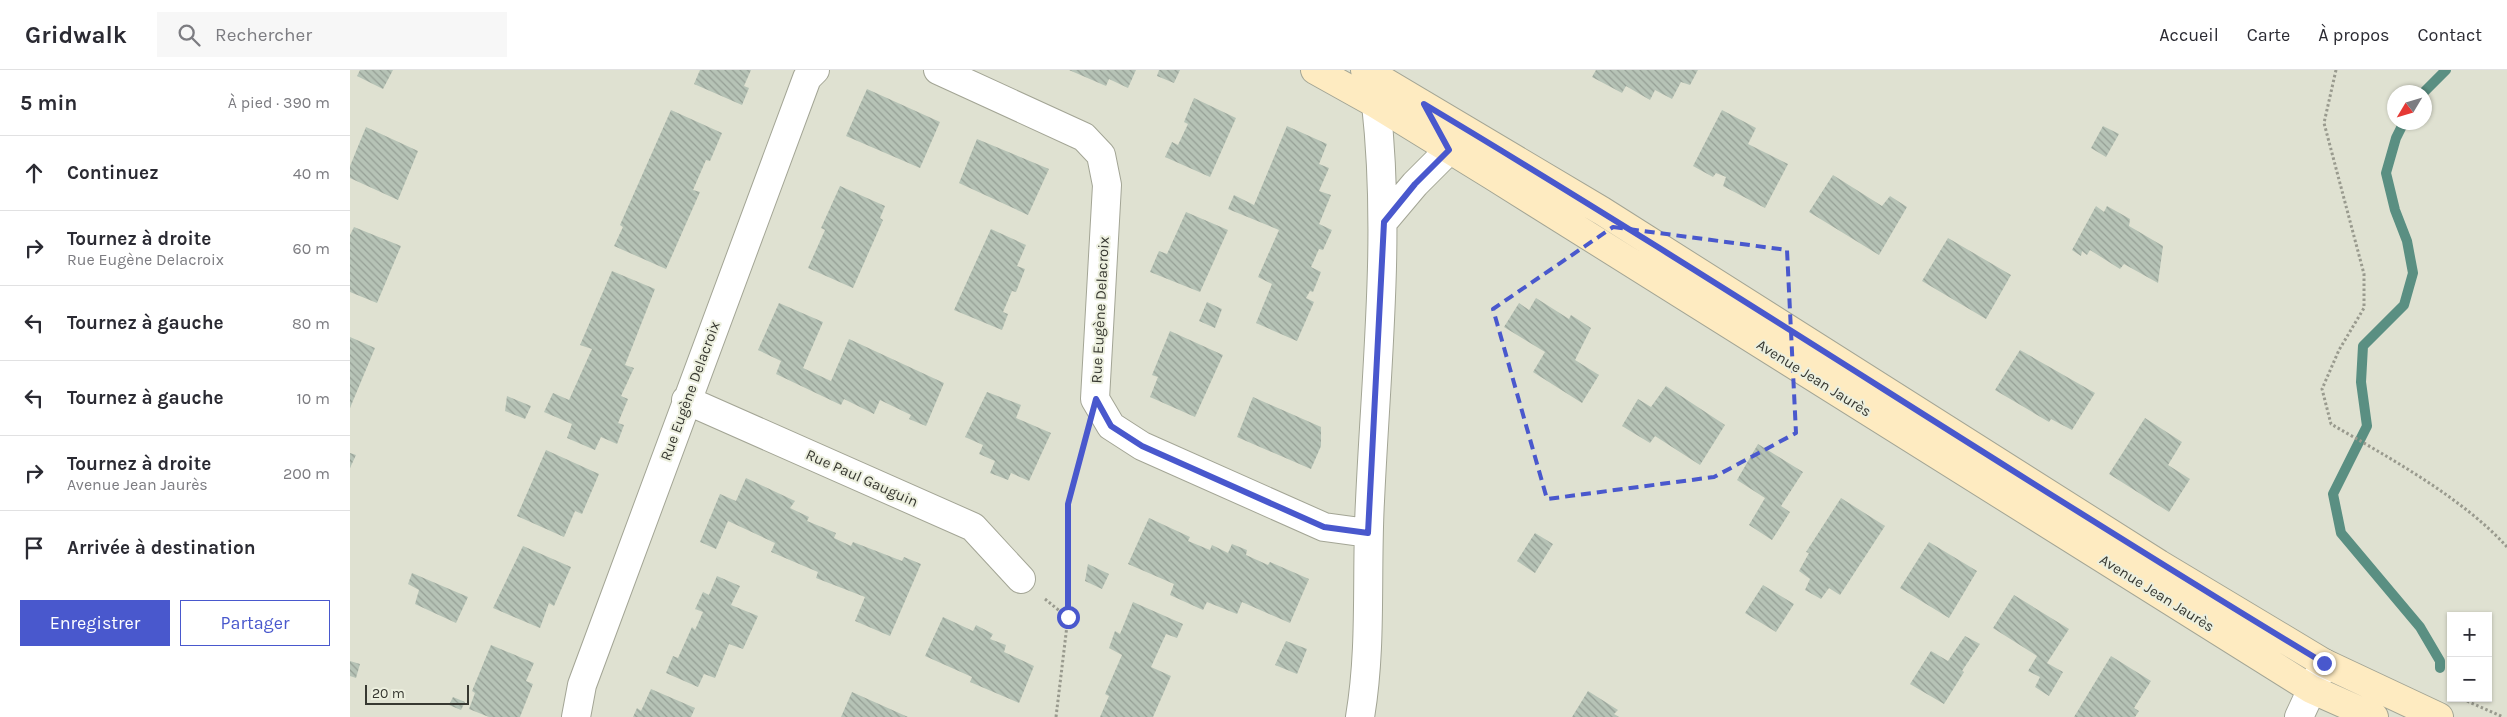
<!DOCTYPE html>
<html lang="fr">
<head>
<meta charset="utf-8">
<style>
	:root { --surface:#fff; --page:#f7f7f7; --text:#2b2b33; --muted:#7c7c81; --line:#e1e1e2; --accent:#4958cd }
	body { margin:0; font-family:Karla,sans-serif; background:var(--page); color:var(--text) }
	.controls { position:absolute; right:15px; bottom:15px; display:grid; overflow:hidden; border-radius:0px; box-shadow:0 1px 4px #0004 }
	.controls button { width:45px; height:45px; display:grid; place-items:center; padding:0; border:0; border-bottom:1px solid var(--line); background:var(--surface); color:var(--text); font:25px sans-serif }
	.compass { position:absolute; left:2037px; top:15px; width:45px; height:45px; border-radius:50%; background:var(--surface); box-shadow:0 1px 4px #0004; rotate:232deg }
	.scale { position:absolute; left:15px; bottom:12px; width:104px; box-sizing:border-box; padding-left:5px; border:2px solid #373831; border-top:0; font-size:14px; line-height:18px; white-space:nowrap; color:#373831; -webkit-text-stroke:4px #ecefde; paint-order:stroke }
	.stop { position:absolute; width:15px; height:15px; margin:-11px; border:4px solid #4958cd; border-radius:50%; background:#fff }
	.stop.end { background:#4958cd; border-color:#fff; box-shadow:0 1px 5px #0008 }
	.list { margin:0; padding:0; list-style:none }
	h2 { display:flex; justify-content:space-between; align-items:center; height:65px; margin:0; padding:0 20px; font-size:21px }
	h2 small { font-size:16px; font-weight:400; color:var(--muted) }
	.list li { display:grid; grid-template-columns:32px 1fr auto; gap:15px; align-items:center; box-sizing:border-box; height:75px; padding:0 20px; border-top:1px solid var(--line) }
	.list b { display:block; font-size:19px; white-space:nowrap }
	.list p { margin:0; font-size:16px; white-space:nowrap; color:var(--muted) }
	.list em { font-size:16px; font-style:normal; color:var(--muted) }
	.actions { display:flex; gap:10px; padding:15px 20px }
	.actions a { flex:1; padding:11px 0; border:1px solid var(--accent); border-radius:0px; text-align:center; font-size:18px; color:var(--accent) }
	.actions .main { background:var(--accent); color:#fff }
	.icon { flex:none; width:28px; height:28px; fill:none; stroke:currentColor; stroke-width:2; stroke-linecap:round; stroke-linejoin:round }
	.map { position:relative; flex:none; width:2157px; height:647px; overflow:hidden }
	header { display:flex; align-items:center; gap:30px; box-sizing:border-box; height:70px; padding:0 25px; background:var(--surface); border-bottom:1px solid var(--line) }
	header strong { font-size:24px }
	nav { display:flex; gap:28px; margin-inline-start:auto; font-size:18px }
	.search { width:350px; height:45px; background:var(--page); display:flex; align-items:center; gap:12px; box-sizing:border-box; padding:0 18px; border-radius:0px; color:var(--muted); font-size:19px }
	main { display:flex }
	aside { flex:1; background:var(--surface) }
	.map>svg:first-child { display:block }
</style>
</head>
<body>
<header>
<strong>Gridwalk</strong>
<div class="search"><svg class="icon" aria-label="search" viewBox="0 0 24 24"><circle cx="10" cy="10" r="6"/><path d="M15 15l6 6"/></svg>Rechercher</div>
<nav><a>Accueil</a><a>Carte</a><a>À propos</a><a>Contact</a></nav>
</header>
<main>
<aside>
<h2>5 min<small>À pied · 390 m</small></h2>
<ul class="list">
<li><svg class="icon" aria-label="ahead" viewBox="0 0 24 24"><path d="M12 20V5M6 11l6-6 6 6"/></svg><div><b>Continuez</b></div><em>40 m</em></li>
<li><svg class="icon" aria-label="right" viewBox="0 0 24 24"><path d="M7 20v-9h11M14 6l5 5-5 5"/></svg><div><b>Tournez à droite</b><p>Rue Eugène Delacroix</p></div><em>60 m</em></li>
<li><svg class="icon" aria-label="left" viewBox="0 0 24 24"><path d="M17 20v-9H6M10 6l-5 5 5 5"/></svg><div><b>Tournez à gauche</b></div><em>80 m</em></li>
<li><svg class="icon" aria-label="left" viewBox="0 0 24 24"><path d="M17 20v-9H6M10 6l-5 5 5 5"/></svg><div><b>Tournez à gauche</b></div><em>10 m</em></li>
<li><svg class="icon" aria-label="right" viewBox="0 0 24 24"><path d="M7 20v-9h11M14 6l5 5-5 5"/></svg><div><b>Tournez à droite</b><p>Avenue Jean Jaurès</p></div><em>200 m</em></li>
<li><svg class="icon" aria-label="arrive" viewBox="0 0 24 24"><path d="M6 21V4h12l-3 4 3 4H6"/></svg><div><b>Arrivée à destination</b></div></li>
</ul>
<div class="actions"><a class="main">Enregistrer</a><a>Partager</a></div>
</aside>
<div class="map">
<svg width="2157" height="647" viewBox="0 0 2157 647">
	<defs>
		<pattern id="building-back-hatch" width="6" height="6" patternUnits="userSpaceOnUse" patternTransform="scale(1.25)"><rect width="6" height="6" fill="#b6c3b6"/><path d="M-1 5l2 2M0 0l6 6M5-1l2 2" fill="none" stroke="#959f95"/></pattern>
	</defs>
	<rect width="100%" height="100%" fill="#dfe1d1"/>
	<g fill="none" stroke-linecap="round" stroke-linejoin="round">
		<path stroke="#5a8f82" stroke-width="10" d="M2074,22L2096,0
			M2054,52L2046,68L2036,103L2045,140L2057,171L2063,203L2054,235L2013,276L2011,312L2017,356L1983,424L1991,463L2070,557L2090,591V598"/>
	</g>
	<path fill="url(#building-back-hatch)" d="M10,0H43L33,19L7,6Z
		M350,0H401L394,16L399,18L392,35L344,14Z
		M719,0H786L778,18L759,9L756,16Z
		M809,0H830L824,13L807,6Z
		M1246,0H1348L1340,15L1331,12L1322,29L1305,20L1300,30L1276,16L1272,23L1242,7Z
		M517,19L590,52L570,98L496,66Z
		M844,28L886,48L860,107L815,87L822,72L828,75L838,54L834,52Z
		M321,40L372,63L360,91L356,90L343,120L350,122L316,199L264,176L273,157L270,155Z
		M1372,40L1406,58L1398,74L1438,94L1415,138L1373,116L1376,107L1366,103L1363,107L1343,96Z
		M937,56L977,74L969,94L979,98L969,121L981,125L969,154L982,160L973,180L969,179L961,197L971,202L963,222L960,221L956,228L964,232L947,271L906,253L922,214L908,207L929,160L878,139L884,125L904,135Z
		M1753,56L1769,64L1756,87L1741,78Z
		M16,57L68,81L48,130L0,108V96Z
		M627,69L699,99L678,145L609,113Z
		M1483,105L1532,136L1540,126L1557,137L1529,185L1459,142Z
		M490,116L535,136L530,148L533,150L503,218L458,198L475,160L471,158Z
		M1746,136L1754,142L1757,136L1780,149L1779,156L1813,176L1808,213L1774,194L1770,199L1740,180L1737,185L1732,181L1731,186L1722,180Z
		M836,142L878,160L850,222L800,202L809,181L817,184Z
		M4,157L51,176L27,233L0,222V165Z
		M641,159L676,175L667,196L675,199L666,222L662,221L653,242L658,244L652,260L604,240Z
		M1598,168L1661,205L1636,249L1572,211Z
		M262,201L305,219L275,295L284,298L271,326L278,329L268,353L274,355L267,374L251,367L245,380L217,368L222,354L194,342L203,323L219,330L242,279L230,275Z
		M1186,228L1219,249L1221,245L1241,258L1225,290L1249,305L1232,333L1183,302L1195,282L1154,257L1169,233L1179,240Z
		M857,232L872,239L865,258L849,251Z
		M429,233L473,252L453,298L481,311L499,269L594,313L576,356L559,349L561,345L530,330L524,344L494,329L491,335L426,304L431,291L408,280Z
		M820,261L873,285L845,347L800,327L808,307L802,305Z
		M0,267L25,278L0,338Z
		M1670,280L1745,323L1722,360L1701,349L1699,352L1645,320Z
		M1316,316L1375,355L1350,395L1305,366L1300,373L1272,356L1288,329L1301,337Z
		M637,322L671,335L666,348L701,363L679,411L661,403L658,410L640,403L645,391L629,384L633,375L615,367Z
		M157,326L181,336L175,349L155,341Z
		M903,327L971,357V376L961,399L887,367Z
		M1795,348L1832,372L1818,395L1840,409L1819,442L1759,404Z
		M1408,374L1453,402L1431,436L1440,442L1422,470L1399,455L1415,428L1387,410Z
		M196,380L249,404L232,444L225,441L214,467L167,446Z
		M0,383L6,385L0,398Z
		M396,408L445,431L440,438L459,447L457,451L486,463L484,468L501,476L503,472L552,491L554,487L571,494L540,566L505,551L515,527L466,508L468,502L421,482L425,473L378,451L366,479L350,472L370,424L386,431Z
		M1491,428L1535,456L1490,525L1479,518L1471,529L1455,520L1460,509L1449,501L1459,483L1456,482Z
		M799,448L840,467L838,471L860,480L862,475L878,483L882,474L897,480L896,485L918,495L920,492L959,509L940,553L892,532L887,544L857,532L853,540L820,525L824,514L778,494Z
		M1185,463L1203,474L1185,503L1167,491Z
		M1579,472L1627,501L1599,548L1550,518Z
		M173,476L221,497L204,536L199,533L190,558L143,538Z
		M738,494L759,504L752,519L735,511Z
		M62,503L118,527L106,553L65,534L69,520L58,514Z
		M367,506L390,516L381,535L408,546L393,579L379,574L365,608L354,604L348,617L316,603L323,586L328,588L342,557L345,560L353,542L345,539L353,522L359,525Z
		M1413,515L1444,534L1426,562L1395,543Z
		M1664,525L1719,559L1697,593L1713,602L1699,626L1685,617L1690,607L1678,601L1687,586L1643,558Z
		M783,532L833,554L827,568L816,564L801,597L821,606L803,647H750L759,626L755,624L772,585L759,578L765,561L770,564Z
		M593,547L623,561L626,555L643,564L640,569L656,575L654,582L684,596L669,633L620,612L622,607L575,586Z
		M1615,566L1630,574L1612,601L1614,602L1594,634L1560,614L1581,581L1598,591Z
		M936,571L957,579L947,604L925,595Z
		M141,575L184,593L176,611L183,614L170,647H139L119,639L125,623L122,621Z
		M1761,586L1801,611L1784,638L1789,641L1785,647H1724Z
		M0,591L10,594L6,608L0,606Z
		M301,619L345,638L341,647H283L287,638L291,641Z
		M1238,621L1268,640L1264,644L1269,647H1222Z
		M502,622L558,647H491Z
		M103,627L115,632L111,640L99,635Z"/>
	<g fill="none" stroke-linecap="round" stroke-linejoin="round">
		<g stroke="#a3a595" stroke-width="30">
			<path id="street" d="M588,0L734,67L751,85L757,115L745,329L761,356L792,376L974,457L1018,463
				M1033,152L1065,114L1099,80L1087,59
				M336,330L623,457L671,509
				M226,647L232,615L457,8L465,0
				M1010,647C1022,577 1016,503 1020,431C1026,299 1041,166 1026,34H1047
				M1949,647L1974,593"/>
		</g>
		<g stroke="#a3a595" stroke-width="30">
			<path id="secondary" d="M965,0L1026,34L1143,106L1961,619L2024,647
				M1015,0L1252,141L1809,494L1974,593L2089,647"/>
		</g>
		<path stroke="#999a8e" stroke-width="3" stroke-dasharray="2.5 2.5" stroke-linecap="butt" d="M1986,0L1974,53L2014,204V238L1989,280L1972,319L1981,354C2038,387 2113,428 2157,477
			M695,529L717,547
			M2117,631L2153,647
			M706,647L718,547V434L734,373"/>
		<use href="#street" stroke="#fff" stroke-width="28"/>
		<use href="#secondary" stroke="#feebc1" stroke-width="28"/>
	</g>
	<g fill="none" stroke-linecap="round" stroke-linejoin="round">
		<path stroke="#4958cd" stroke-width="6" d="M718,547V434L746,329L761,356L792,376L974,457L1018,463L1034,152L1065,114L1099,80L1074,34C1377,215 1671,411 1974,593"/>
	</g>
	<path fill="none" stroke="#4958cd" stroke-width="4" stroke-dasharray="10 6" stroke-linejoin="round" d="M1263,157L1437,180L1446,363L1364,407L1197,429L1143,239Z"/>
	<g text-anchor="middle" stroke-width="4" stroke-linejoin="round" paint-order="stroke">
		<g font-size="15" fill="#373831" stroke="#ecefde">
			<text transform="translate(750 240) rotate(-87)" y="5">Rue Eugène Delacroix</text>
			<text transform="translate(1464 308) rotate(32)" y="5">Avenue Jean Jaurès</text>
			<text transform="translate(340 321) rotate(-70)" y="5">Rue Eugène Delacroix</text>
			<text transform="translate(512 408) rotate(24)" y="5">Rue Paul Gauguin</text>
			<text transform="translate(1807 523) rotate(32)" y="5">Avenue Jean Jaurès</text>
		</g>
	</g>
</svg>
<div class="controls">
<button>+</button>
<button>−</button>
</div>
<svg class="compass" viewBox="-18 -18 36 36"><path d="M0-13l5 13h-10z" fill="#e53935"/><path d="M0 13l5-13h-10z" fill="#7c7c81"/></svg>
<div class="scale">20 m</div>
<div class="stop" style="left:718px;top:547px"></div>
<div class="stop end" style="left:1974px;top:593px"></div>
</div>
</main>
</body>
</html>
